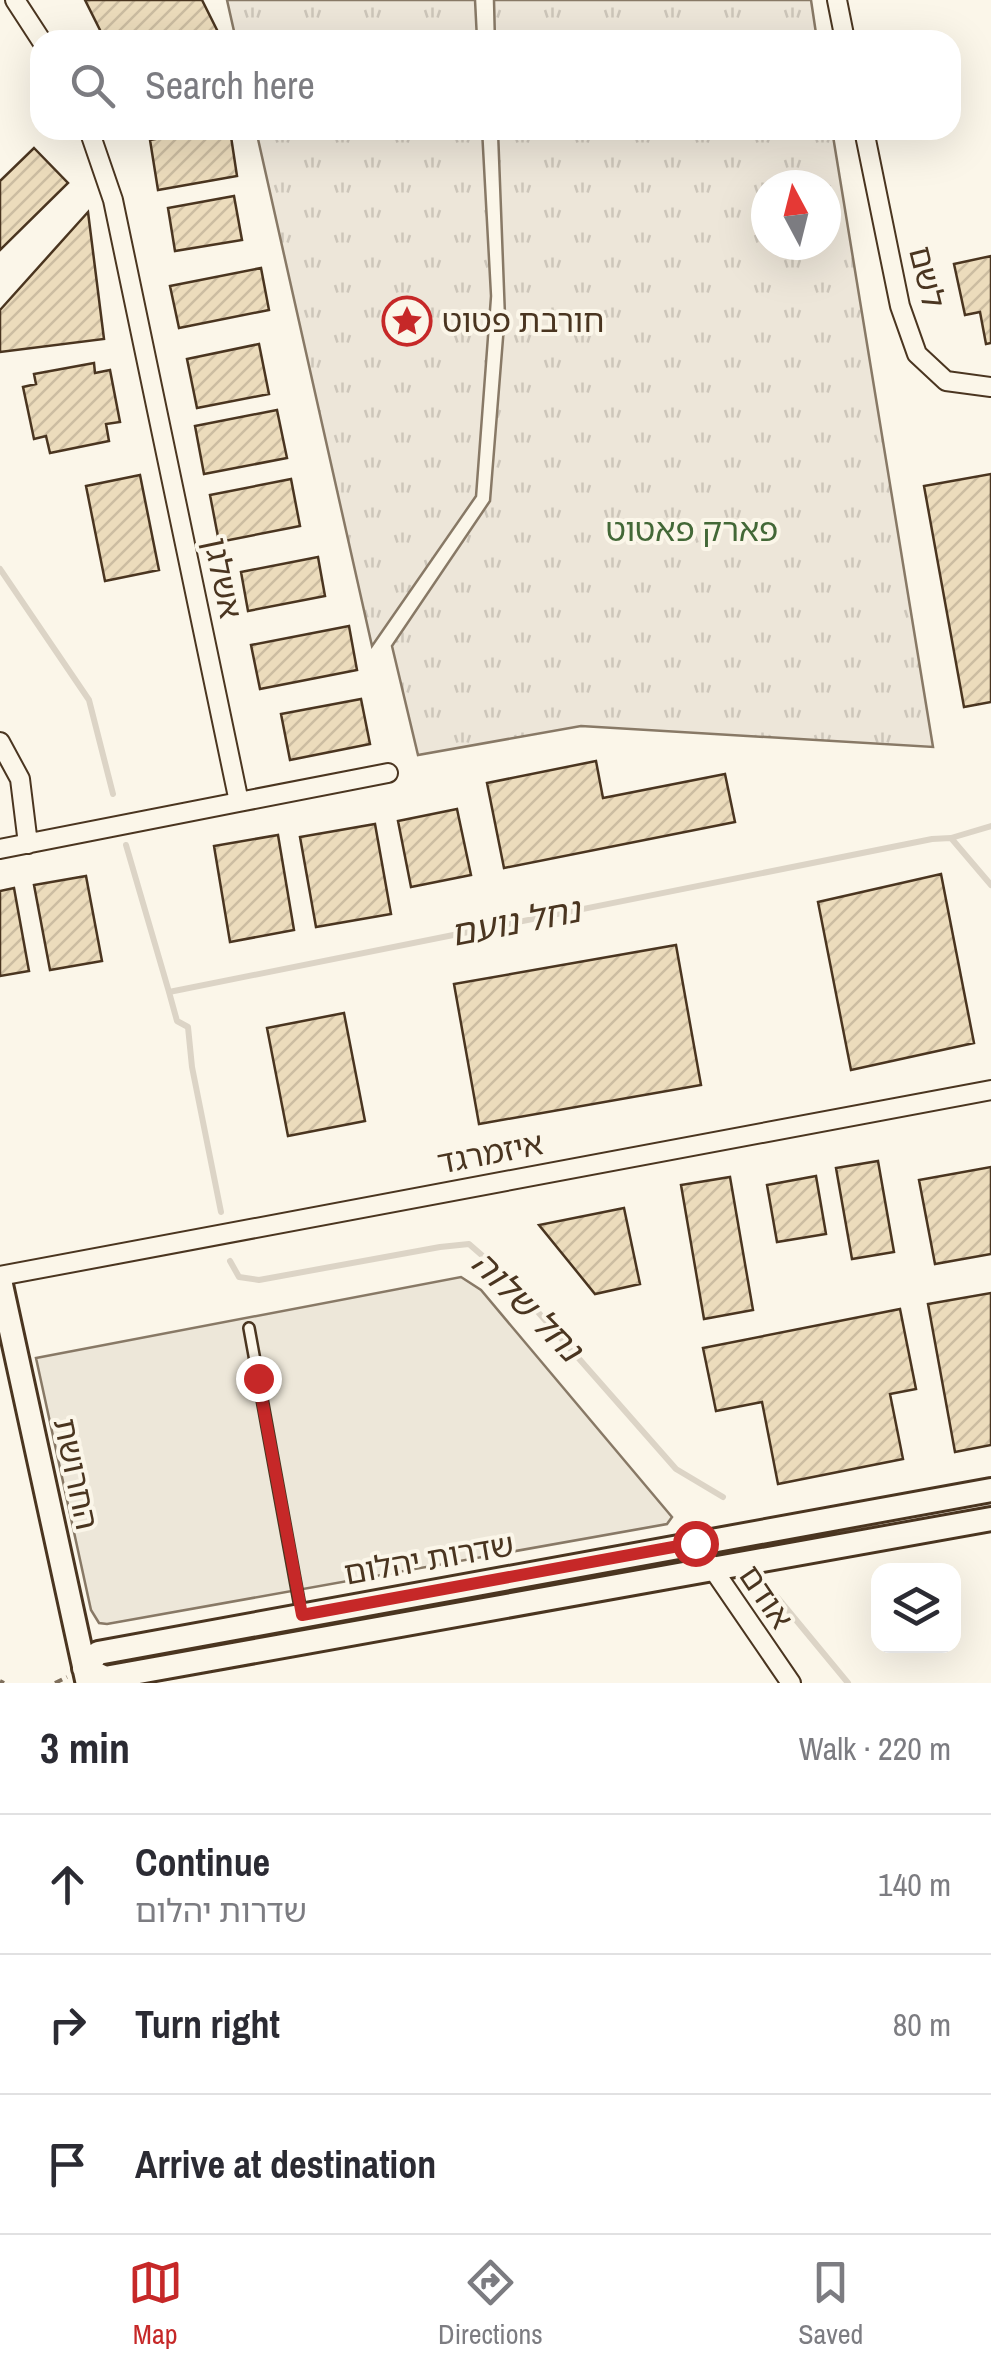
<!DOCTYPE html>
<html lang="en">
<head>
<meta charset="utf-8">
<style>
	:root { --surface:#fff; --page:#f7f7f7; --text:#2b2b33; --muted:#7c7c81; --line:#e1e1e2; --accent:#c62828 }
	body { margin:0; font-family:"Archivo Narrow","Noto Sans Hebrew",sans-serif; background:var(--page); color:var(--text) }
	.controls { position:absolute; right:30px; bottom:30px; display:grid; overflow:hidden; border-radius:20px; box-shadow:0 10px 40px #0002 }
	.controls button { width:90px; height:90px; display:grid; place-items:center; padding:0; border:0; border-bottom:2px solid var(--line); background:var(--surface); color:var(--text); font:50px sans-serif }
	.compass { position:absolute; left:751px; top:170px; width:90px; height:90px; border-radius:50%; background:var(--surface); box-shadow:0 10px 40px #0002; rotate:353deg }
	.stop { position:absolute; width:30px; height:30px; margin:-22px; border:8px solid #c62828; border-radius:50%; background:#fff }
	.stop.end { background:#c62828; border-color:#fff; box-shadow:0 2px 10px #0008 }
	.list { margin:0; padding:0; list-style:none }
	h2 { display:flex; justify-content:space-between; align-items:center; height:130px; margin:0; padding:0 40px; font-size:42px }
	h2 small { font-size:32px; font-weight:400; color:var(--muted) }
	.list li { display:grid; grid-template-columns:65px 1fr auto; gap:30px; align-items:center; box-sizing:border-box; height:140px; padding:0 40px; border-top:2px solid var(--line) }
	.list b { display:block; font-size:38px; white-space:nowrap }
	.list p { margin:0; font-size:32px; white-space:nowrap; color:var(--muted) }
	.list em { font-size:32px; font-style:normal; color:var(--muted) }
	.icon { flex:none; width:55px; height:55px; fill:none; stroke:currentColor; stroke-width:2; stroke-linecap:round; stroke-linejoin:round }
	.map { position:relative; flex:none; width:991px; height:1683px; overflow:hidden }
	.search { position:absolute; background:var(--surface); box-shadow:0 10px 40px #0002; left:30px; right:30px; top:30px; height:110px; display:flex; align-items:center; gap:25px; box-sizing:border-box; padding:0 35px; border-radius:30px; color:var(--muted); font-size:38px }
	.sheet { height:550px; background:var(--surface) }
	nav { display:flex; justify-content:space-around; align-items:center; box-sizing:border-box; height:140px; border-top:2px solid var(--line); background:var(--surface); font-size:28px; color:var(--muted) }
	nav a { display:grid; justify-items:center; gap:5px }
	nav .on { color:var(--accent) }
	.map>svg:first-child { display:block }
</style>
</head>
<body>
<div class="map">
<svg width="991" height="1683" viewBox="0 0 991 1683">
	<defs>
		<pattern id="grass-tufts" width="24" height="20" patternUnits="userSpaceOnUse" patternTransform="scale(2.5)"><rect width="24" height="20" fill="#ede6d9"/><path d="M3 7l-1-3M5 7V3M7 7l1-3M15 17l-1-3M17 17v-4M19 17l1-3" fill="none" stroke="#cdc6ba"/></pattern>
		<pattern id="building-hatch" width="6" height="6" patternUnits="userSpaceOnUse" patternTransform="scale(2.5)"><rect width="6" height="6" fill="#ecdcbc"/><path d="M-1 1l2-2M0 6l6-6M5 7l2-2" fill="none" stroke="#ccbda1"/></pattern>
	</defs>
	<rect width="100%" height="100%" fill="#fbf6e9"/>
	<path fill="url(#grass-tufts)" stroke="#887966" stroke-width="2.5" fill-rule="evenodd" d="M227,0H475L477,40H236Z
		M494,0H811L817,40H495Z
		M256,130H482L491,296L476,496L372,646Z
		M498,130H832L933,747L581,726L418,755L392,646L490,501L505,314ZM826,185V245H766V185Z"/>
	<path fill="#ede7d9" stroke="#887966" stroke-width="2.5" d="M461,1277L481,1290L672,1517L667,1524L107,1624L99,1623L91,1610L36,1358Z"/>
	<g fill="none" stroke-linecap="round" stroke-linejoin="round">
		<path stroke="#dcd4c6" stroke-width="6" d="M0,569L89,700L113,794
			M951,838L991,826
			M126,845L169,992L932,839L951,838L991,885
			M169,992L177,1021L188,1027L192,1067L221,1212
			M230,1261L239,1277L259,1280L440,1247L469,1244L508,1278L676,1469L723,1497
			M777,1597L848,1683"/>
	</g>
	<path fill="url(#building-hatch)" stroke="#4a3520" stroke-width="2.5" d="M85,0H202L222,40H105Z
		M204,130H230L237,176L158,190L150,140Z
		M34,148L68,183L0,250V181Z
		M234,196L242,240L175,251L168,208Z
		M88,212L104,339L0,352V310Z
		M991,256V343L986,344L980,312L965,315L954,264Z
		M261,268L269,310L179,328L170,286Z
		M259,344L269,394L197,408L187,359Z
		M94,363L95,373L110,370L120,422L106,424L109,441L50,453L46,436L34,439L23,387L36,384L34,374Z
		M277,410L287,458L204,474L195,426Z
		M991,474V702L964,707L924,486Z
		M140,475L159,570L105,581L86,486Z
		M291,479L300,526L219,542L210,495Z
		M318,557L325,596L248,611L241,572Z
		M349,626L357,670L260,689L251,645Z
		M361,699L370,744L290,760L281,714Z
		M596,761L603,798L725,774L735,822L504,868L487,783Z
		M457,809L471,875L411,887L398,821Z
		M375,824L391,914L316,927L300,837Z
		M278,835L294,930L230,942L214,846Z
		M941,874L974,1043L851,1070L818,902Z
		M86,876L102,961L50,970L34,885Z
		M14,888L29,971L0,976V891Z
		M676,945L701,1085L479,1124L454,984Z
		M344,1013L365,1121L288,1136L267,1028Z
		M878,1161L894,1252L852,1259L836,1168Z
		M991,1167V1254L935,1264L919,1180Z
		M816,1176L826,1234L777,1242L767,1185Z
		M730,1177L753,1310L704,1319L681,1185Z
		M624,1208L640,1284L595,1294L539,1225Z
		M991,1293V1445L955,1452L928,1304Z
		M900,1309L916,1389L890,1394L903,1459L778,1484L762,1402L716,1411L703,1348Z"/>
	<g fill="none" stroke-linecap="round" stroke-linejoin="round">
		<g stroke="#4a3520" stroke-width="14">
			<path id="service" d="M249,1328L301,1612"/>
		</g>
		<g stroke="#4a3520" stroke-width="22">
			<path id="minor" d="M15,0L41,40
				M837,0L845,40
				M864,130L900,306L917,354L946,381L991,387
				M0,742L20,779L28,844
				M239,802L388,773
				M0,849L239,802L113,200L89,130
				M0,1276L991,1090
				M695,1543L791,1683"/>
		</g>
		<g stroke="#4a3520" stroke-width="28">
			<path id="tertiary" d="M0,1280L87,1680
				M84,1668L98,1653L991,1490
				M84,1668L105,1678L991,1519"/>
		</g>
		<path stroke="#7f6f5c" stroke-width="4" stroke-dasharray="8 5" stroke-linecap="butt" d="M0,1681L4,1683
			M55,1683L67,1677"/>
		<use href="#service" stroke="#fbf6e9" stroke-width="9"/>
		<use href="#minor" stroke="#fbf6e9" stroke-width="18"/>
		<use href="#tertiary" stroke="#fbf6e9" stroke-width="22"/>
	</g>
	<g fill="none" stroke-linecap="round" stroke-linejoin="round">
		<path stroke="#c62828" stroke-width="12" d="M258,1378L302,1615L695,1543"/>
	</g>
	<defs>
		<g id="sight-ring" transform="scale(2.5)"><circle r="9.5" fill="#fbf6e9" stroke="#c62828" stroke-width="1.5"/><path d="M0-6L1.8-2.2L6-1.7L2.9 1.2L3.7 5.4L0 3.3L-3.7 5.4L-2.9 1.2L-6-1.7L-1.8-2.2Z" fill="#c62828"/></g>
	</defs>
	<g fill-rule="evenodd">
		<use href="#sight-ring" x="407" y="321"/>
	</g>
	<g text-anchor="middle" stroke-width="8" stroke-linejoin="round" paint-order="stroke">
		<g font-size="32" fill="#4a3520" stroke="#fbf6e9">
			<text transform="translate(927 277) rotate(76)" y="11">לשם</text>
			<text transform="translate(223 578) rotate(78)" y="11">אשלגן</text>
			<text transform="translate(490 1153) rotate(-11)" y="11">איזמרגד</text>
			<text transform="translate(76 1474) rotate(78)" y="11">החרושת</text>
			<text transform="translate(429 1559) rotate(-10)" y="11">שדרות יהלום</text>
			<text transform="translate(766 1597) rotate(56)" y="11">אודם</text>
		</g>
		<g font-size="32" fill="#4a3520" stroke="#fbf6e9" text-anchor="start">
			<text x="442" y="332">חורבת פטוט</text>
		</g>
		<g font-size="32" fill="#436837" stroke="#fbf6e9">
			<text x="692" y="541">פארק פאטוט</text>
		</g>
		<g font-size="35" font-style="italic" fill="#4a3520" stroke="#fbf6e9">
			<text transform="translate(515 922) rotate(-11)" y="12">נחל נועם</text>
			<text transform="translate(527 1306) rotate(45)" y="12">נחל שלוה</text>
		</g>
	</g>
</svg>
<div class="controls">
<button><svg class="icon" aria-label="layers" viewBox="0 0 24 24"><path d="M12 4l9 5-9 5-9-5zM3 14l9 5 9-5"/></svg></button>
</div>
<svg class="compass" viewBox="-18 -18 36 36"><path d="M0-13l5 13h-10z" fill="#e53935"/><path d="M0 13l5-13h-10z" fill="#7c7c81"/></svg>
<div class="stop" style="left:695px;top:1543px"></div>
<div class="stop end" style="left:258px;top:1378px"></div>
<div class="search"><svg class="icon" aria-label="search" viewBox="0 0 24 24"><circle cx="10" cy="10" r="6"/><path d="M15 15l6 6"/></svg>Search here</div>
</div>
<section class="sheet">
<h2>3 min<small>Walk · 220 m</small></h2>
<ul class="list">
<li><svg class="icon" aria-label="ahead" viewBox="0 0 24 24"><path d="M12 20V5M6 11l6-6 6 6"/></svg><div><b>Continue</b><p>שדרות יהלום</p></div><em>140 m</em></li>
<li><svg class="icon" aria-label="right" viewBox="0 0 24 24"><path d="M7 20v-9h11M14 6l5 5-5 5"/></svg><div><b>Turn right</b></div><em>80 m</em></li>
<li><svg class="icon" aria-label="arrive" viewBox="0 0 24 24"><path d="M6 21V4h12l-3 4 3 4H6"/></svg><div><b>Arrive at destination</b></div></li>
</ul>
</section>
<nav>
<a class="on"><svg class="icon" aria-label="map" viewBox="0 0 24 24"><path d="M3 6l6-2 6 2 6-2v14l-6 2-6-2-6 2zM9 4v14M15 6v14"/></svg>Map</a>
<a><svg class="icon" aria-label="directions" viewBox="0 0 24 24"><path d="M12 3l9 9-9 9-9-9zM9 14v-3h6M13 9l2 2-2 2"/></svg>Directions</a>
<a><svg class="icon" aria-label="saved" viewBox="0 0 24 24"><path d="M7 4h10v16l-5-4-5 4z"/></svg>Saved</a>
</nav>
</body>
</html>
